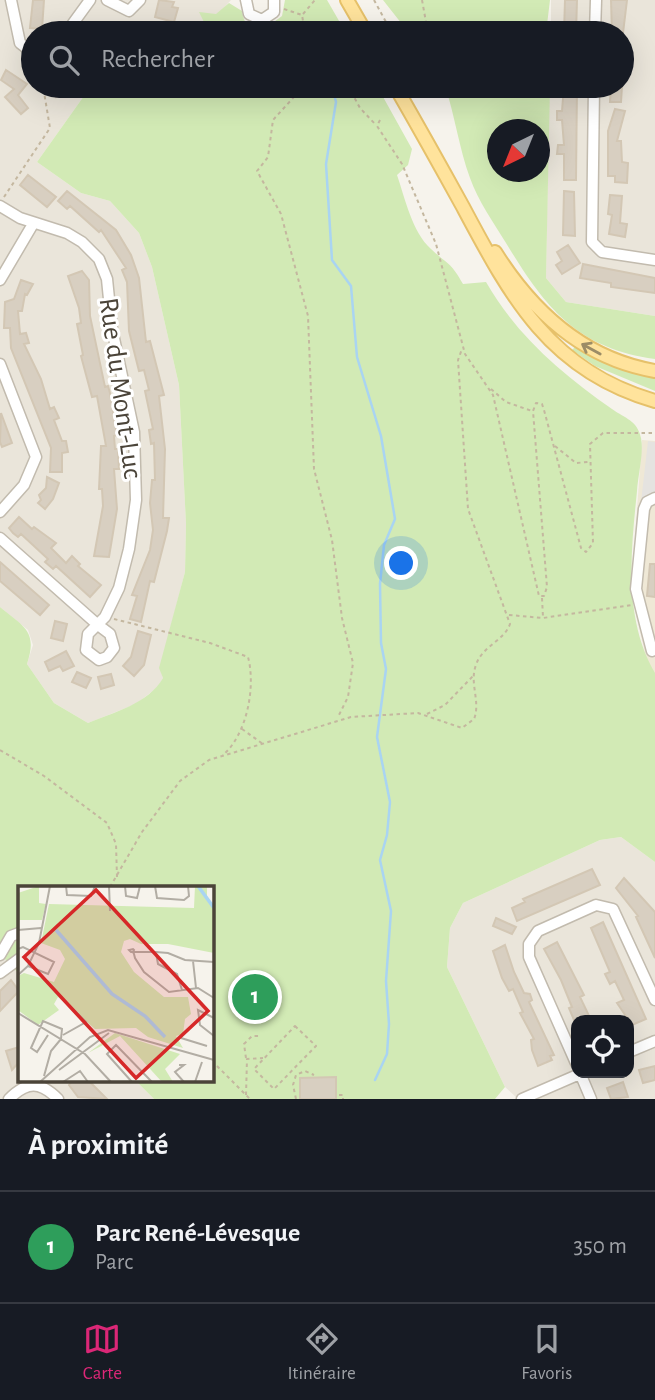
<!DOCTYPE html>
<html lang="fr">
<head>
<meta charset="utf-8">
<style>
	:root { --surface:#171b24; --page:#242831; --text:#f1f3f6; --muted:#9ea1a6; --line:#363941; --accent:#db2777 }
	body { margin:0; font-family:"Alegreya Sans",sans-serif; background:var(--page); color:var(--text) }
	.controls { position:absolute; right:21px; bottom:21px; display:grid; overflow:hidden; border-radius:14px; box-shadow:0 7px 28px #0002 }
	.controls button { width:63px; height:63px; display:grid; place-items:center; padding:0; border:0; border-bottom:2px solid var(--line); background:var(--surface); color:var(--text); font:35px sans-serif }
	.compass { position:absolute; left:487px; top:119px; width:63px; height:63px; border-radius:50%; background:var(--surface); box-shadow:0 7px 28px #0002; rotate:223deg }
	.you { position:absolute; left:402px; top:564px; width:24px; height:24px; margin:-18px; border:5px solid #fff; border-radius:50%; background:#1a73e8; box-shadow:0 0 0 10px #1a73e833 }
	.badge { display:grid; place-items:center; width:46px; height:46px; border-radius:50%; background:var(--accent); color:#fff; font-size:23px; font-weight:700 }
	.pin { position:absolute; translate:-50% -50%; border:4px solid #fff; box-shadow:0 2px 7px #0006 }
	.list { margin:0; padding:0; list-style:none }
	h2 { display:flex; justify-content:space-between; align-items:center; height:91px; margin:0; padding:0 28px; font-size:30px }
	h2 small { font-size:23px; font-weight:400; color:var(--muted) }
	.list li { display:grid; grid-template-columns:46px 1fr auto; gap:21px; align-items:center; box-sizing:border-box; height:112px; padding:0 28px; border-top:2px solid var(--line) }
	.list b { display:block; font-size:26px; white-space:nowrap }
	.list p { margin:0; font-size:23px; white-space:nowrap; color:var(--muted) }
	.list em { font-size:23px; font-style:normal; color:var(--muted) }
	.icon { flex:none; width:38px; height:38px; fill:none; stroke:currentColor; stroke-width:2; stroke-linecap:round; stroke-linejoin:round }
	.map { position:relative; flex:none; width:655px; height:1099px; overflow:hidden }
	.search { position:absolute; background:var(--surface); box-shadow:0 7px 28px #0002; left:21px; right:21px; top:21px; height:77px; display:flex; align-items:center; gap:18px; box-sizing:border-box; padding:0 24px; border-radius:38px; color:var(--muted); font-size:26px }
	.sheet { height:203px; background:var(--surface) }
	nav { display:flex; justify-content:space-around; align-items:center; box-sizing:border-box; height:98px; border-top:2px solid var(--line); background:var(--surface); font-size:19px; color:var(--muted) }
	nav a { display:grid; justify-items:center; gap:4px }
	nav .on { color:var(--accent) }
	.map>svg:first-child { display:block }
</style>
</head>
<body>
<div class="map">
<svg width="655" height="1099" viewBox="0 0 655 1099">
	<rect width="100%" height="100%" fill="#f6f3ec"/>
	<path fill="#eae5da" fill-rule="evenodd" d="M0,0H231L201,33H33V86H91L37,162L81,193L110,201L139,233L152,267L179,385L186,524L185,572L160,668L163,678L159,686L136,704L88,723L54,703L27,664L33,645L28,630L0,607Z
		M551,0H655V316L566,302L546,278L549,86H622V33H551Z
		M621,837L655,862V1099H518L505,1087L447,967L450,928L463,903L600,840ZM576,1020H629V1073H576Z
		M0,954L19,974V1080H135L154,1099H0Z"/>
	<path fill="#efe8d6" d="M642,440L655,441V696L631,593Z"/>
	<path fill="#d2eab5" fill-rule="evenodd" d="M285,0H327L346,33H201L206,26L199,12L216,14L229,3L242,11C244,24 249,30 263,30L282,16Z
		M383,0H550L546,33H409Z
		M91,86H377L412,149L408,165L397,175C405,198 412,232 431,249C448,265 450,261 463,284L486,282C517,336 562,374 612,409C626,419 637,420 641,438C644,453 638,475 637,491C631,551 623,618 655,673V862L621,837L600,840L463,903L450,928L447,967L505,1087L495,1099H154L135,1080H212V887H19V974L0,954V607C24,627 38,631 27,664L54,703L88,723C114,712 148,704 163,678L159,668L185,572L186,524L179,385L152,267L139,233L110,201L81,193L37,162Z
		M445,86H550L546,278L566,302L655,316V359C576,348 545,307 506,243C494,223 478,201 470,178C459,148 455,116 445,86ZM498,130H540V172H498Z
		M575,347L604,362L655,375V391L595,366L572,350Z"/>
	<path fill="#e5e3e0" d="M648,441L655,442V503L641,502Z"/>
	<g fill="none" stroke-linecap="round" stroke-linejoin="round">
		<path stroke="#a9d4f2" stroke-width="2.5" d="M325,29V33
			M332,86L336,102L326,164L332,260L351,286L357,357L381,436L395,519L384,545L380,584L381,643L386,669L377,737L390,802L387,835L380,860L391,911L386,981L389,1024L387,1054L375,1080"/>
	</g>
	<path fill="#d8cfc1" stroke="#d3c7b4" stroke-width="2" d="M33,0H44L42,29L30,28Z
		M159,0L174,2L172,7L178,8L174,22L155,17Z
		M565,0H577L576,33H564Z
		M611,0H627L623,33H612Z
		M6,70L27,84L18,95L28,108L21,114L5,97L14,89L1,80Z
		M50,86H75L56,97Z
		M564,86H577L576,180H564V154H557L558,145H564L562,120H557V111H562Z
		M611,86H622L621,102H610Z
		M615,109L625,111L617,141H621L622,162L628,163L627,183L615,182V176H608V131Z
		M28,175L56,197L47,207L20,185Z
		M67,191L116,230L131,255L139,278L146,342L150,341L164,395L159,396L165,449L163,518H169L167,531L154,582L150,581L141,622L130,619L137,596L132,595L150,550L153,530L150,503L152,480H155L154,443L151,444L149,430L153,429L145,391L149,390L144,370L139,371L129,331L127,282L122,270L126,268L101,230L99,232L70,206L67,209L58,201Z
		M564,191L574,192L575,236L563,235Z
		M610,195L622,196L620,223L627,224L625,237L609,234L612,215L608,214Z
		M568,245L580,263L562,274L556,265L562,261L557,252Z
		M583,264L655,278V293L611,287V283L580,278Z
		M82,271L89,280L90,316L105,387L108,386L110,393L117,435L114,436L115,449H118L119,469H114L117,509L109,557L94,556L103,506L102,489H99L101,446H106L97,396L92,397L81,356L83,355L77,324L81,323L79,308L68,276Z
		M21,280L33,284L27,295L25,294L22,311H18L20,334L26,333L29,343L24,344L41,379L50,409L54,407L59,418L54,420L62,441H66L68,452L62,453V472H50L51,448L11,348L10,328H4L5,302L14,299Z
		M1,413L12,443L2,447L0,442Z
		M47,477L59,483L53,499L45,509L38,503L41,500L39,495L46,488Z
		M19,517L32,529L34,527L56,543L51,548L66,563L72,556L80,564L78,566L101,585L90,597L56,566L53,569L45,562L48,559L21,534L18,537L13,533L9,528Z
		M0,562L49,605L40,615L0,581Z
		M650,564H655V597L647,596Z
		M55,621L67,624L63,641L51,638Z
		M138,631L151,635L144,665L134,676L123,666L131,657Z
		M66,651L74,666L63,671L60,666L49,671L45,662Z
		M77,672L91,678L86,688L72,682Z
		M111,674L114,685L101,689L98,677Z
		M592,869L600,885L517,921L512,908L525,902L523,899Z
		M624,878L655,912V958L636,917L638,916L616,888Z
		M496,918L516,927L512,934L493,926Z
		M603,922L646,1019L632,1025L617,1003L624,1000L615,981L610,984L605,974L610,972L591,928Z
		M557,942L584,995L580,997L591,1020H574L569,1008L572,1007L561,980L544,949Z
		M505,945L514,972L524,993L530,994L532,1000L529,1002L554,1055L550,1056L552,1060L538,1066L532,1050L531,1040L534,1039L520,1013L523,1012L513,989L509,991L502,978L493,951Z
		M11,980L19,991L0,1011V991Z
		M19,1047V1062L12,1070L6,1051Z
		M655,1066V1080L643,1083L639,1070Z
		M336,1077V1099H300V1078Z
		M73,1080H95L91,1083L107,1099L78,1097L69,1085Z
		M623,1082L628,1097L611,1099L607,1088Z"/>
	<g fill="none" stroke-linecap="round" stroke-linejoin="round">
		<g stroke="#c2bbae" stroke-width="13">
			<path id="minor" d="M11,0L20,43L33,53
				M107,0L129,11L140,0
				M246,0L249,14L262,20L274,12V0
				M66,33L90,0
				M595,33L596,0
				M594,86L592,242L602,252L655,260
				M0,206L20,218L67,233L82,242L99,259L107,279L112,329L134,432L136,500L129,549L119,588L105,617L88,634L86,650L99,660L107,657L114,648L110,634L98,625L0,538
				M0,280L33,224
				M0,364L36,457L24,485L0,512
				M652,651L636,589L644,509L647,502L655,498
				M0,955L11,936L19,933
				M0,973L19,959
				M629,1052L655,1041
				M576,1063L529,957V944L538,931L596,905L613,909L655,1000
				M580,1073L591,1099
				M9,1099C27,1081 40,1081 58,1099
				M522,1099L582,1073"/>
		</g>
		<g stroke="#e6c16a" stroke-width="16">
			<path id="major" d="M347,0L366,33
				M395,86C418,126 441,167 463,207C511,297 550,371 655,401
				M495,252C532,311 584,359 655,371"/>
		</g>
		<path stroke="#c4b79f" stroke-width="2" stroke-dasharray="3.5 3.5" stroke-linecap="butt" d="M374,0L392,33
			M422,0L428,33
			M284,9L302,15L305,33
			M303,14L315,0
			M304,86L273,120L268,157L257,171L281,214L308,316L314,469L332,540L342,618L353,663L348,697L338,717
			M317,86L318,87
			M348,86L360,108L376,125
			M380,120L377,126L402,164L436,244L465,354L493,395L539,596H544L547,587L533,411L536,403L542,404L544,410L581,548L586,552L593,543L590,444L603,433H655
			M4,197L50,128L43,86
			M491,389L506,402L532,411
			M555,446L576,463L588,462
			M542,598L543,617
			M509,615L543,618L632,605
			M114,619L210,643L248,657C256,687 247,735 222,756
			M427,714L445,705L473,676
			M242,729L263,744
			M0,750L44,776L107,823L116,844L117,877
			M110,887L142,832L180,781L209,760L351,717L418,713L462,728L474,719C481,702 469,683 476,665C482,646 504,641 510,624L468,509L458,360L462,349
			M295,1026L316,1046L274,1089L254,1069Z
			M246,1058L244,1044L252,1036H260
			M212,1061L250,1099
			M246,1095L247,1059L263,1058
			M339,1095H343V1099
			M296,1099L293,1085L296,1075L305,1071L314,1075"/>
		<use href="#minor" stroke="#fff" stroke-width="10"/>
		<use href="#major" stroke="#ffe39c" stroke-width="12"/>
	</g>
	<defs><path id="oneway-shaft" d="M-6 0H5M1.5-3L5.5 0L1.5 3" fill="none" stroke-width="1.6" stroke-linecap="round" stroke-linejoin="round" transform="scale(1.75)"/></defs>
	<use stroke="#9c8c66" href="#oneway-shaft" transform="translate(591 349) rotate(-151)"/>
	<g text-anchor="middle" stroke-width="6" stroke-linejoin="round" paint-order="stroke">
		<g font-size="28" fill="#4b4439" stroke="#fff">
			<text transform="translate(122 388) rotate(82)" y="10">Rue du Mont-Luc</text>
		</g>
	</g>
	<g transform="translate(18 886)">
		<rect width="196" height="196" fill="#f6f3ec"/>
		<path d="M21,0V17L28,18L24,34H0V7ZM177,0H189V12L196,20V67L150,58H123L112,53L106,55L103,66L116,86L146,111H170L173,128L167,133L165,148L158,150L165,162L130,151L118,142L77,143L40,111L36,118L41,124L20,139L0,124V90L6,87L36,96L47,73L42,64L23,57L31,18L176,22ZM97,147L162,168L147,183L155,196H144L102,150L70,167Z" fill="#d2eab5"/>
		<path fill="none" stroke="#a9d4f2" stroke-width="3.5" d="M180,0L196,22M38,44L94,108L127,130L147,151"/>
		<path fill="none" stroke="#b2ada4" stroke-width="2" d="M48,0L49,9L73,10L77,0M91,0L92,25M107,0L108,10L119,12L122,0M137,0L139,12L166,14L171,10L170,0M0,44L23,42M0,63L5,61L36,76L30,88L10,80M138,67L140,78L159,88L164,104M175,75L178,102M196,76L167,74L150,67L138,66H113L111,64L115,63L116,64L115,66L116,68L117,72L126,86L151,106L180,102L196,112M0,89L10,80L21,57L32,0M0,127L67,168L93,196M196,132L180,124L182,139L196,150M30,149L19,166L13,162L25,135L44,143L43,153M45,149L68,136L52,120M163,152L189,160M161,179H166L157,186L166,196M41,184L91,147M26,190L33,165L43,153M22,196L72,151L90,144L196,174M45,196L62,185L70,196M114,196L89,168L98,159L134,196M177,196L184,176"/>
		<path fill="#d62828" fill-opacity="0.15" stroke="#d62828" stroke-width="3.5" d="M78,4L190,125L118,192L6,71Z"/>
		<rect width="196" height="196" fill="none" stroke="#4b4439" stroke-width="3.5"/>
	</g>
</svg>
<div class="controls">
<button><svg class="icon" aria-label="locate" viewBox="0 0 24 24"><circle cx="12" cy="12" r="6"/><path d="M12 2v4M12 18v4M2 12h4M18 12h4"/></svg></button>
</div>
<svg class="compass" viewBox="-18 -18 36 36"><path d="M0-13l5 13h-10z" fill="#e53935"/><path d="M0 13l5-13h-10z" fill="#9ea1a6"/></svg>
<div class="you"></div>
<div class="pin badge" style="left:255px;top:997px;background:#2e9e5b">1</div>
<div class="search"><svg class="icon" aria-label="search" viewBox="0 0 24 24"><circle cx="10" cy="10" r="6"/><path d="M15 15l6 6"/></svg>Rechercher</div>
</div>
<section class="sheet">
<h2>À proximité<small></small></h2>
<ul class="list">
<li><span class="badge" style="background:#2e9e5b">1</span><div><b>Parc René-Lévesque</b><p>Parc</p></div><em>350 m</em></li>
</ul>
</section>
<nav>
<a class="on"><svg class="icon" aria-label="map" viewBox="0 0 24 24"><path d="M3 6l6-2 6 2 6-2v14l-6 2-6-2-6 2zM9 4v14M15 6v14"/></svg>Carte</a>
<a><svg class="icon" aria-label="directions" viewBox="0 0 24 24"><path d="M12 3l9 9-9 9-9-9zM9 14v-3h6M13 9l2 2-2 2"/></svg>Itinéraire</a>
<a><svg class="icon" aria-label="saved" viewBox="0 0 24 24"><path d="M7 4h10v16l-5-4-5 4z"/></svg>Favoris</a>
</nav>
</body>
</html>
